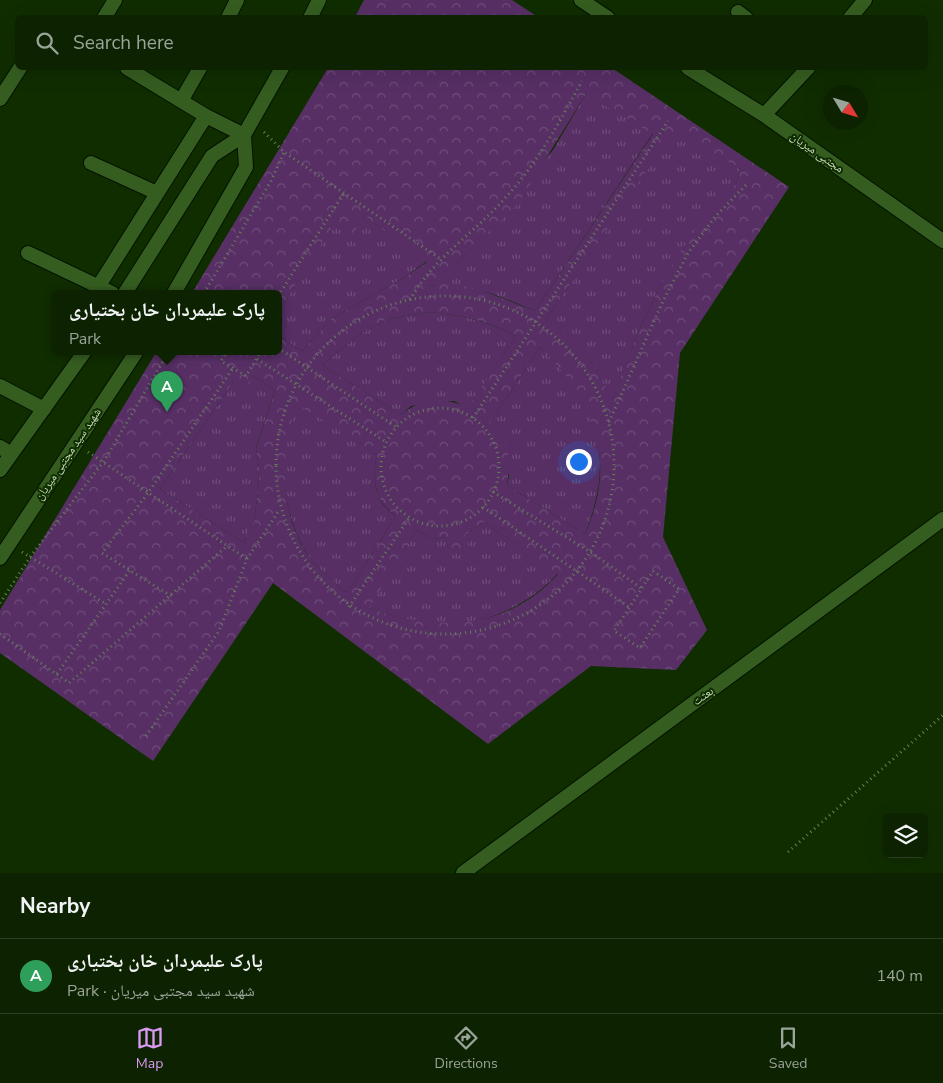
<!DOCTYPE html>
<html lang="en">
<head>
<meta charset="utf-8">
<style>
	:root { --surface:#0c2200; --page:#1a2f0f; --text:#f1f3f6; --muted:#9aa499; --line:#2c3f22; --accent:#db99f5 }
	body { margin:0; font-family:"Nunito Sans","Noto Naskh Arabic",sans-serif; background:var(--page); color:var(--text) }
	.controls { position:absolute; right:15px; bottom:15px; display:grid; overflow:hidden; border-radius:8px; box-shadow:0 5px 20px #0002 }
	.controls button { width:45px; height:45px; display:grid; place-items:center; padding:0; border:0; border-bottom:1px solid var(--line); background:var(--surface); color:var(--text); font:25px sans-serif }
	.compass { position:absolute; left:823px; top:85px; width:45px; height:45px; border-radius:50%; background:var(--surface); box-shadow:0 5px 20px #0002; rotate:128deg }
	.you { position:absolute; left:578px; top:461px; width:18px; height:18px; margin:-12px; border:4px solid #fff; border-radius:50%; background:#1a73e8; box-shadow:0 0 0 8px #1a73e833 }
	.badge { display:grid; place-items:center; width:32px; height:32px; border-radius:50%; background:var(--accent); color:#fff; font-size:16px; font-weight:700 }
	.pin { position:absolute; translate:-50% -41px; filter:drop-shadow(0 1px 2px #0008) }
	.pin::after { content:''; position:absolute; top:26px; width:18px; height:15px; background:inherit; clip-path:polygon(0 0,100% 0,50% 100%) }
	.popup { position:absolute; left:52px; top:290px; width:230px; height:65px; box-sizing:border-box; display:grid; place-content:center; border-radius:8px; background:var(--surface); filter:drop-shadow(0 1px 4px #0005); font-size:16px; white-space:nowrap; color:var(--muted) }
	.popup b { font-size:19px; color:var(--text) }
	.popup::after { content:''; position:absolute; left:50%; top:100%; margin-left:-10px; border:10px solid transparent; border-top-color:var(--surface) }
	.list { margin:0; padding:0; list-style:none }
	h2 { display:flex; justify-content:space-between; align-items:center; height:65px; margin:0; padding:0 20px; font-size:21px }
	h2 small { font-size:16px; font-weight:400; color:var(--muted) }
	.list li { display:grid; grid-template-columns:32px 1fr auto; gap:15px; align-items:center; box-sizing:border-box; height:75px; padding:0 20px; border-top:1px solid var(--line) }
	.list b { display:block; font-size:19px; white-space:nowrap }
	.list p { margin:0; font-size:16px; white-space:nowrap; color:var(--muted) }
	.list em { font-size:16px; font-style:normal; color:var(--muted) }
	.icon { flex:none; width:28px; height:28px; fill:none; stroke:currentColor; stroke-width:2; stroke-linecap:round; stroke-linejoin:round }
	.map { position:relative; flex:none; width:943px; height:873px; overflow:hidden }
	.search { position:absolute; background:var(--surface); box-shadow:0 5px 20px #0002; left:15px; right:15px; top:15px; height:55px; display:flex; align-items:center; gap:12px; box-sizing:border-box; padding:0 18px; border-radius:8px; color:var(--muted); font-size:19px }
	.sheet { height:140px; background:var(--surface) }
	nav { display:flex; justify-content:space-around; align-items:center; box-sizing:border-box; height:70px; border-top:1px solid var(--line); background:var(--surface); font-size:14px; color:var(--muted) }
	nav a { display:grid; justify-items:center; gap:2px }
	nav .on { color:var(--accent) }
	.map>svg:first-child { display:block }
</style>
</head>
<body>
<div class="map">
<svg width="943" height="873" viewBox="0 0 943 873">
	<defs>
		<pattern id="grass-tufts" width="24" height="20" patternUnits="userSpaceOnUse" patternTransform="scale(1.25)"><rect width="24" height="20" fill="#572f65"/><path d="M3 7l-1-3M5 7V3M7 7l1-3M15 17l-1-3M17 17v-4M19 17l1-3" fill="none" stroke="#6e4d79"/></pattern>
		<pattern id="park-crowns" width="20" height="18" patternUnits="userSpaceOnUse" patternTransform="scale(1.25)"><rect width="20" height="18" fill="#572f65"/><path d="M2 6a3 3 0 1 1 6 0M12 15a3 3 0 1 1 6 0" fill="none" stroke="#6e4d79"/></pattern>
	</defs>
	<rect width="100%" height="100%" fill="#102d00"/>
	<path fill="url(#grass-tufts)" d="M586,94L653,133L535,311C499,296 467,281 427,286L465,255L553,150Z
		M675,128L741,170L736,183L661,284L641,326L612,400L589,358L546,320Z
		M366,217L427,261L405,277L331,319L302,351L280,337L287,325L278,318V313L334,223Z
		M429,312C461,315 487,321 516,336L468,408L454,401L411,406L401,415L322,365L360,334L388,319Z
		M540,347C598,403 616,457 585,534L507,485L509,476L490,423Z
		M253,376L275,390L256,447L259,467L258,492L254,521L244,543L160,489L234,381Z
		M297,403L377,455C372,480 374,502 396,516L348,592L343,591C334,582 324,573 315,564C289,534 280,483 285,444C287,430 292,416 297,403Z
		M484,522L558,573C529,606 483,626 439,624C415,623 391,615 368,608L417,530L433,539L446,537L449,550L465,535Z"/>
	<path fill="url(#park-crowns)" fill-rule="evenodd" d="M364,0H512L538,17H355Z
		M328,68H612L789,187L680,353L663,537L707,630L676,670L591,666L488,744L273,583L153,761L0,653V610L157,351H278V318L287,325L280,337L302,351L331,319L405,277L427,262L366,217L352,234L334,224L278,313V293H192ZM586,94L653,134L535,311L478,289L449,283L428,286L465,255L517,205ZM675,129L741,170L736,183L688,239L661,284L641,326L612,399L589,358L566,334L546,320ZM429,312C461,315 488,321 516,336L468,407C444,397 420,398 401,415L322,365L360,334L388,319ZM540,347C595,401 618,460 585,534L507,485C511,459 510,442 490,423ZM253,376L275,390L256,448L259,467L258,492L254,521L244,543L160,489L234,381L246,387ZM297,404L377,455C372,480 374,501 396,516L348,592L343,591C334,582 324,573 315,564C279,523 278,452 297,404ZM484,522L558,574C507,631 436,632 369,608L417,530L433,539L446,537L449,551L469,547L465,535Z"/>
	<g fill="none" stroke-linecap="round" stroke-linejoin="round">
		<g stroke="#021300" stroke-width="16">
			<path id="minor" d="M581,0L608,18
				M738,12L746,18
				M104,18L115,0
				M228,18L237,0
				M850,18L865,0
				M127,68L206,116L244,135
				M688,68L764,115L943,241
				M0,99L20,68
				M181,101L200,68
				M764,115L808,68
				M91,163L157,193
				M28,253L112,293
				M98,287L206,116
				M0,386L44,409
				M0,447L11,454
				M463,873L943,519"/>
		</g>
		<g stroke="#021300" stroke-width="16">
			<path id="tertiary" d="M310,18L319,0
				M125,293L212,156L244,135L282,68
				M174,293L246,167L244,135
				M0,470L85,351
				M0,558L137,351"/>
		</g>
		<path stroke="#678159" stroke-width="3" stroke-dasharray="1 4" stroke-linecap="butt" d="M264,132L284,152L442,260
			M204,293L271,181L284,152
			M278,296L344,193
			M276 465a169 169 0 1 1 338 0a169 169 0 1 1-338 0Z
			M410,300C433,258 476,232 507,196C538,162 560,121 582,81
			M278,348L396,427
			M228,351L221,361L246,376L261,351
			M257,359L386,442
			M381 467a59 59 0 1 1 118 0a59 59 0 1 1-118 0Z
			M473,418L668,121
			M609,422L663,301L688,253L715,217L747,184
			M88,452L247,559
			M493,492L592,553L641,588
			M483,507L629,607
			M22,552L106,604
			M653,571L679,589L640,648L614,631Z
			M171,596L102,553L148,493L233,368
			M0,603L30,557L104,461L169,351
			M349,607L409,518
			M0,634L69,683L227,546
			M57,674L130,570
			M146,736L219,631L247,559L280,509
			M788,852L943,715"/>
		<use href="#minor" stroke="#355d20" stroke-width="14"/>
		<use href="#tertiary" stroke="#355d20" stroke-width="14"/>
	</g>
	<g text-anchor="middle" stroke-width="4" stroke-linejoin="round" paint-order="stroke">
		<g font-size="12" fill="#c3dab9" stroke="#102d00">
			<text transform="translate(817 152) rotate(35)" y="4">مجتبی میریان</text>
			<text transform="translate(68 454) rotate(-56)" y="4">شهید سید مجتبی میریان</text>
			<text transform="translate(703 696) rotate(-36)" y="4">بعثت</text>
		</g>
	</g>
</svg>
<div class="controls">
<button><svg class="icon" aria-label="layers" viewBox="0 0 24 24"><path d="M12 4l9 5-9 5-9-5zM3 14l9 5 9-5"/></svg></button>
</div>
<svg class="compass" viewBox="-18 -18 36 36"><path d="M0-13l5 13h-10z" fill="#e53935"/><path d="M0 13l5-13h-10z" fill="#9aa499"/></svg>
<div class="you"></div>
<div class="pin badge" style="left:167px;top:412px;background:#2e9e5b">A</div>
<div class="popup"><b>پارک علیمردان خان بختیاری</b>Park</div>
<div class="search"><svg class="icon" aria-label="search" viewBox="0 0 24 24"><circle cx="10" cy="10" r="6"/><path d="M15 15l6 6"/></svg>Search here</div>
</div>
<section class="sheet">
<h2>Nearby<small></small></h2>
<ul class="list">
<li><span class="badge" style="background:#2e9e5b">A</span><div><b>پارک علیمردان خان بختیاری</b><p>Park · شهید سید مجتبی میریان</p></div><em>140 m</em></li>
</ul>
</section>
<nav>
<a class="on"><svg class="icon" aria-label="map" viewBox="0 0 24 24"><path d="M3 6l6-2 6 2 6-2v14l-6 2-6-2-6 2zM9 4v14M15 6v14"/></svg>Map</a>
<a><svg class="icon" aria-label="directions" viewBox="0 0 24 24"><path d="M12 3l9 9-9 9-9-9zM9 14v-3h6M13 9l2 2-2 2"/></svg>Directions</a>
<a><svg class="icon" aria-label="saved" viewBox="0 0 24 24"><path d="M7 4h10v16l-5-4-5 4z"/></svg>Saved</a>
</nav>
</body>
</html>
